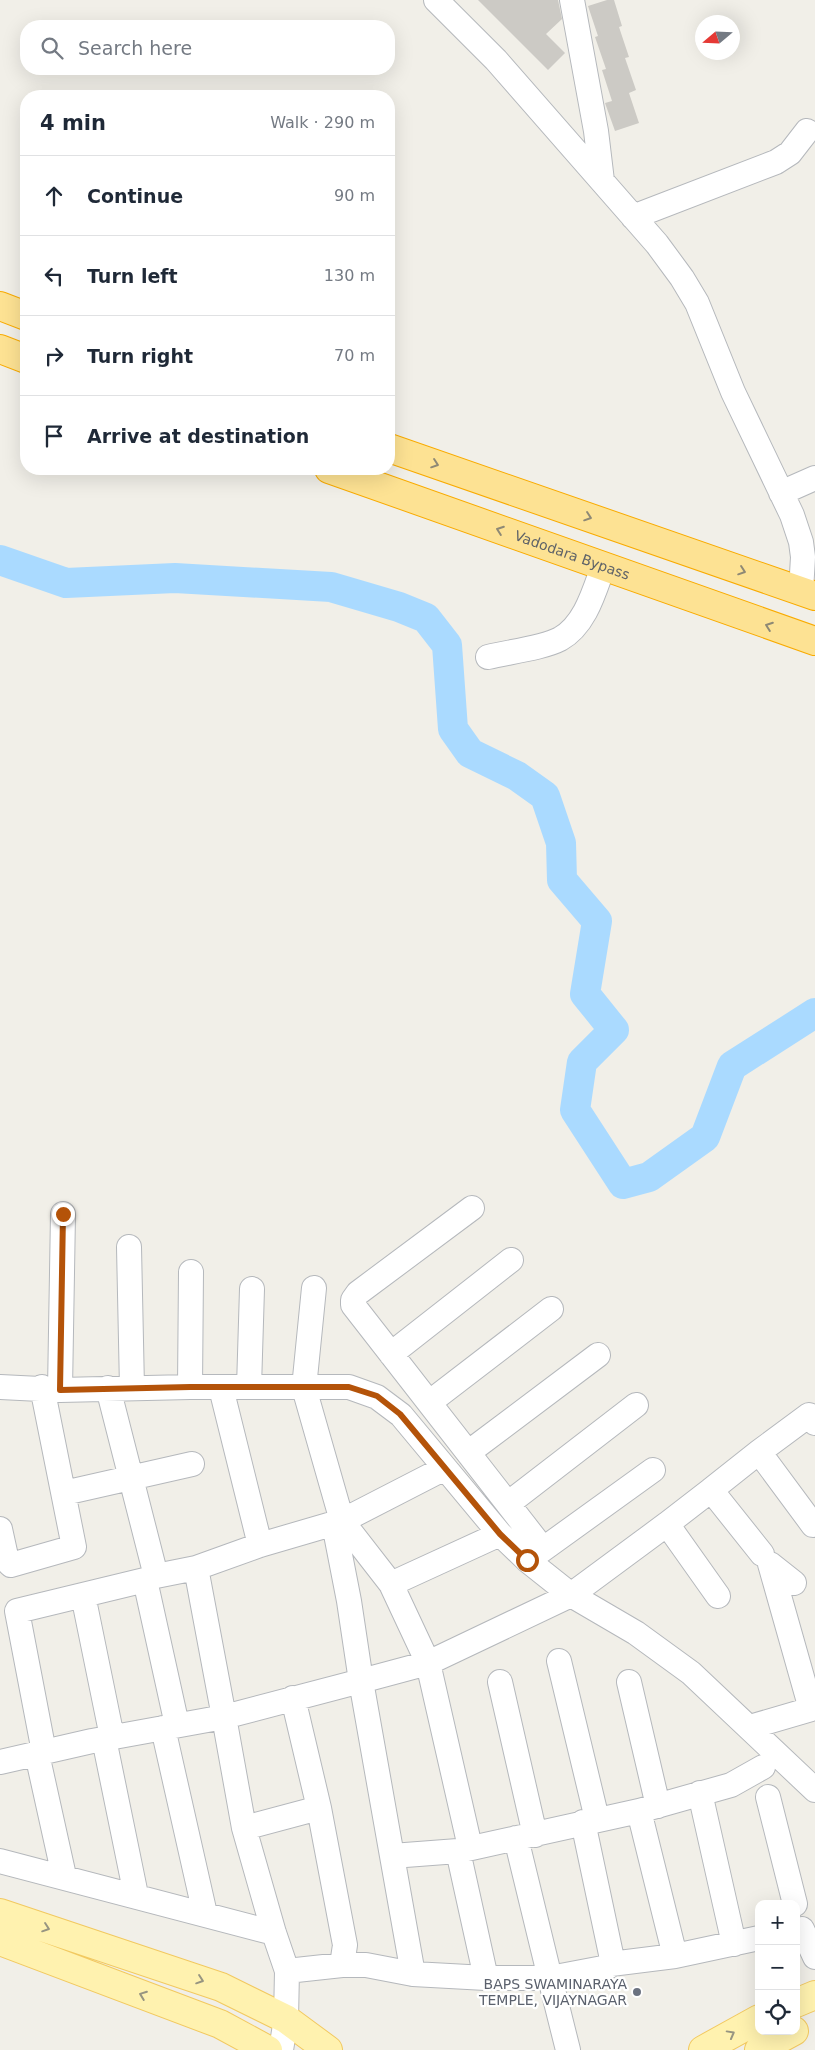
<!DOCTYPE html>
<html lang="en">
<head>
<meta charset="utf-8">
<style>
	:root { --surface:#fff; --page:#f2f2f3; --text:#1f2937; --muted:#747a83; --line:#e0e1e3 }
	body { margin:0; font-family:"DejaVu Sans",sans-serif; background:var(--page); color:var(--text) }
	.controls { position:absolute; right:15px; bottom:15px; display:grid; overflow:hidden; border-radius:10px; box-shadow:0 5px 20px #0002 }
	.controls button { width:45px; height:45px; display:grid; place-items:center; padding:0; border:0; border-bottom:1px solid var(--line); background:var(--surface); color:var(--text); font:25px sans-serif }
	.compass { position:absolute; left:695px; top:15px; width:45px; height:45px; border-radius:50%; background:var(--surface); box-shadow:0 5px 20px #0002; rotate:251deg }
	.stop { position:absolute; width:15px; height:15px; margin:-11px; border:4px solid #b45309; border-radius:50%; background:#fff }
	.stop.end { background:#b45309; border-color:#fff; box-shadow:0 1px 5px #0008 }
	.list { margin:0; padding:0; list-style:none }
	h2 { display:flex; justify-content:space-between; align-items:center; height:65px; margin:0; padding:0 20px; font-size:21px }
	h2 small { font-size:16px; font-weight:400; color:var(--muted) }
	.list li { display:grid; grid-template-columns:32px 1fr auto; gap:15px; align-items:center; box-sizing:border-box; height:80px; padding:0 20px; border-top:1px solid var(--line) }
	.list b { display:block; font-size:19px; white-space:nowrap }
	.list em { font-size:16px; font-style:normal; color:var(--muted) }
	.icon { flex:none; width:28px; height:28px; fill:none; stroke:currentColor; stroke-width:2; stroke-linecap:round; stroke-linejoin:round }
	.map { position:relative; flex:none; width:815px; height:2050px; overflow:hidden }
	.search { position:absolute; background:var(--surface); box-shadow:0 5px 20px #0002; left:20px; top:20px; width:375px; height:55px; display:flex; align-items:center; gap:12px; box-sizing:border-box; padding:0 18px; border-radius:20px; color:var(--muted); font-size:19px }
	.panel { position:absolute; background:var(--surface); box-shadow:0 5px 20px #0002; left:20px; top:90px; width:375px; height:385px; border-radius:20px }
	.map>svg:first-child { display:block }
</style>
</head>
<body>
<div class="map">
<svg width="815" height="2050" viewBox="0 0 815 2050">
	<rect width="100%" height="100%" fill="#f1efe8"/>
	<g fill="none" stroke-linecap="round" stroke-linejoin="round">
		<path stroke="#aadaff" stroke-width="30" d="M0,560L66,583L175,578L331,587L399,607L426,618L447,645L453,729L470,753L517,776L545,796L561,843L562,880L597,921L585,994L614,1030L582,1062L575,1110L623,1184L649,1177L705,1137L732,1066L815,1013"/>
	</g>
	<path fill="#cccac5" d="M478,0H558L562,19L546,34L565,53L548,70Z
		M607,0H614L622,26L619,27L629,57L625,58L636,90L629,93L639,123L615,131L605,103L612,101L602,70L606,69L595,37L598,36L588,6Z"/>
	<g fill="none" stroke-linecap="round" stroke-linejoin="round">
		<g stroke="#b5b8bc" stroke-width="26">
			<path id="minor" d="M436,0L496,60L657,244L682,278L697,303L733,392L792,515L801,542L803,557L801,591
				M572,0L596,131L602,181
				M633,217L776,162L790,153L807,131
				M781,493L815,478
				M488,657C508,652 543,648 560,639C585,625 594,592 603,567
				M472,1208L358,1293L353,1300V1305L543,1549
				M129,1247L132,1388
				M391,1354L511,1260
				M0,1387L60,1390L190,1387H349L377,1397L401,1415L500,1534L527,1560L571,1595L636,1633L691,1673L815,1790
				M190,1387L191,1272
				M249,1387L252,1289
				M108,1388L156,1576
				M221,1388L260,1545
				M60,1390L63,1214
				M430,1402L551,1309
				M469,1452L598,1355
				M759,1452L809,1415L815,1423
				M711,1490L759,1452L813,1525
				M64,1493L192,1464
				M509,1503L636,1405
				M334,1524L349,1601L361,1681L428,1663L571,1595L667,1524L718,1596
				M667,1524L711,1490L762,1554
				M0,1529L7,1561L11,1565L74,1547L42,1387
				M531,1558L653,1470
				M770,1564L811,1709
				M770,1564L794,1583
				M196,1568L260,1545L342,1521L304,1388L314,1288
				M145,1580L177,1725
				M391,1584L342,1521L445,1468
				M83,1595L112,1737
				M559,1661L597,1819
				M500,1682L535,1835
				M629,1682L658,1806
				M293,1698L319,1808L345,1945L342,1965
				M750,1727L815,1708
				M163,1728L205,1914
				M104,1739L136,1895
				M44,1752L17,1611L145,1580L156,1576L196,1568L224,1717L361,1681L392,1856L458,1851L639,1811L731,1785L763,1767
				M37,1754L64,1876
				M0,1762L92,1741L224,1717L244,1828L274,1933L287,1971L286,2019L281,2050
				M700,1793L734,1944
				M768,1797L795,1904
				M639,1811L675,1956L759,1938
				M244,1828L319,1808
				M470,1847L428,1663L391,1584L500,1534
				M0,1861L274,1933
				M796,1930L802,1929L815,1957
				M611,1964L675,1956
				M287,1971L342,1965H366L413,1974L392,1856
				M413,1974L486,1978L458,1851
				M486,1978H550L516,1838
				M568,2050L550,1978L608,1967L612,1959L583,1822"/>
		</g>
		<g stroke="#f2c960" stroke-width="30">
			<path id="major" d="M0,1913L221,1987L286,2019L328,2050
				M0,1941L220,2024L268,2050
				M796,2003L815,1995
				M703,2050L759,2019
				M759,2050L794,2031"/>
		</g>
		<g stroke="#f9ab00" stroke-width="30">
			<g id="highway">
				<path d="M0,306L26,316"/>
				<path d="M0,349L26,359"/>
				<path d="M389,448L815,596"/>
				<path id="s1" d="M329,469L815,641"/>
			</g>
		</g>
		<use href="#minor" stroke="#fff" stroke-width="24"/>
		<use href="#major" stroke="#fff2af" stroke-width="28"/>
		<use href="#highway" stroke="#fde293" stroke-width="28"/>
	</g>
	<defs><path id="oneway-chevron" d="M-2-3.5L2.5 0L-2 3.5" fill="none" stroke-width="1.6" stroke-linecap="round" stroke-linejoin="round" transform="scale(1.25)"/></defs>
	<g stroke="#8e8975">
		<use href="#oneway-chevron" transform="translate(435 464) rotate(19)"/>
		<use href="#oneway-chevron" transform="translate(588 517) rotate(19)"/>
		<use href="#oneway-chevron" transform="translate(500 530) rotate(-160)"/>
		<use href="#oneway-chevron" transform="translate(742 571) rotate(19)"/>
		<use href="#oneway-chevron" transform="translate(769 626) rotate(-160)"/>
	</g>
	<g stroke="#979581">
		<use href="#oneway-chevron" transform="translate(46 1928) rotate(19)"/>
		<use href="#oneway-chevron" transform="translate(200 1980) rotate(19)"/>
		<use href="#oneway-chevron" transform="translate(143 1995) rotate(-159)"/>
		<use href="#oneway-chevron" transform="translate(731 2034) rotate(-29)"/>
	</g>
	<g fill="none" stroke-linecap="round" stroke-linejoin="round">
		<path stroke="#b45309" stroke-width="6" d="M63,1214L60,1390L190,1387H349L377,1396L400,1414L500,1534L527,1560"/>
	</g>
	<circle fill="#6b7280" stroke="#fff" stroke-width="2" cx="637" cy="1992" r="5"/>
	<g text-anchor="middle" stroke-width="4.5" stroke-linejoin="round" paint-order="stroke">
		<g font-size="14" fill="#5f6368" stroke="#fff">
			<text dy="5" stroke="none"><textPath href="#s1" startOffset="258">Vadodara Bypass</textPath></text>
		</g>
		<g font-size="14" fill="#5b616d" stroke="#fff" text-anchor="end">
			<text x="627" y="1989">BAPS SWAMINARAYA<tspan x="627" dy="16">TEMPLE, VIJAYNAGAR</tspan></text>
		</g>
	</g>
</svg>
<div class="controls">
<button>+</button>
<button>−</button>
<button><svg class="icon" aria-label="locate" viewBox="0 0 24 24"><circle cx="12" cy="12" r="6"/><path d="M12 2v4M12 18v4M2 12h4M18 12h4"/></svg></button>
</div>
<svg class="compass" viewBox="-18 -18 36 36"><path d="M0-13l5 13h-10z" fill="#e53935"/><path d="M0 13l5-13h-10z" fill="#747a83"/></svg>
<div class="stop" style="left:527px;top:1560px"></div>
<div class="stop end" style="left:63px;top:1214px"></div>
<div class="search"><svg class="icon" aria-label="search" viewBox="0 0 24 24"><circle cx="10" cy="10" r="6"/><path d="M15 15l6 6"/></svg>Search here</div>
<section class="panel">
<h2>4 min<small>Walk · 290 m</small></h2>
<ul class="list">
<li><svg class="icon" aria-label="ahead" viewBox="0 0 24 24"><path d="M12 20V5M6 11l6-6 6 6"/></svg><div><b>Continue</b></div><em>90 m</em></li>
<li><svg class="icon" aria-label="left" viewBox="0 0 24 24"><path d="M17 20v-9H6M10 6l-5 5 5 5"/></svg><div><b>Turn left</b></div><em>130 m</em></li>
<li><svg class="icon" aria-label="right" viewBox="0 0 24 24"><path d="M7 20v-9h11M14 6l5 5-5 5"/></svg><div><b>Turn right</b></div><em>70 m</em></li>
<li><svg class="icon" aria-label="arrive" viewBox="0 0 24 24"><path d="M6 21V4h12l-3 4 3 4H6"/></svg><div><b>Arrive at destination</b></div></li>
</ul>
</section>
</div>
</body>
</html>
